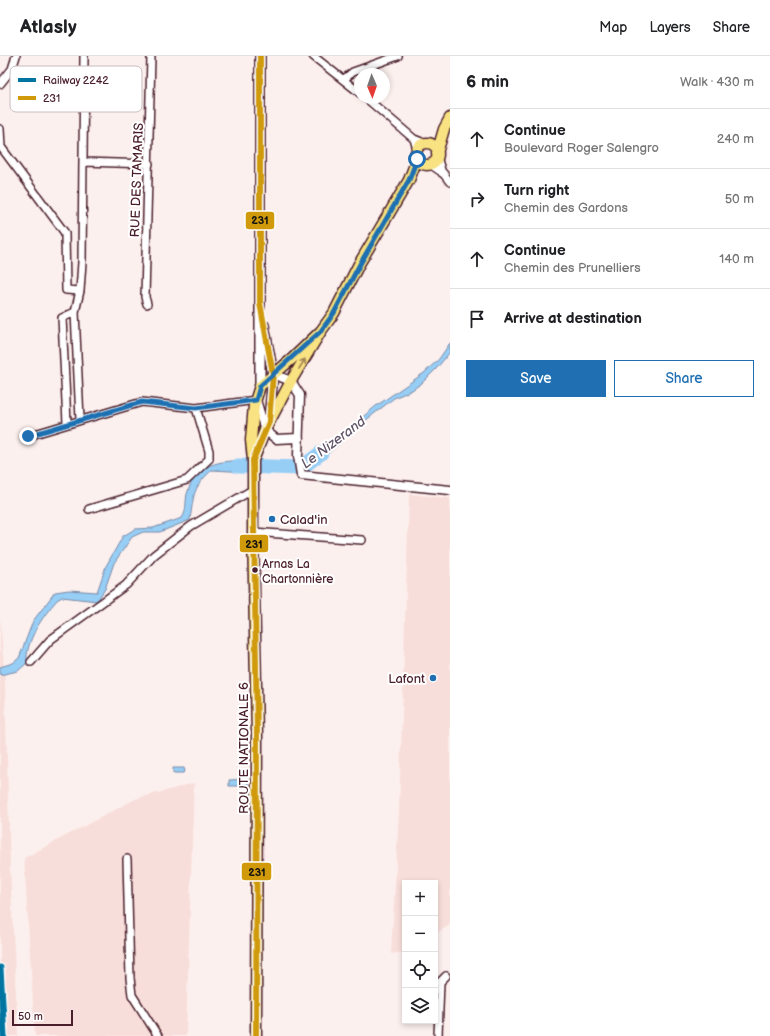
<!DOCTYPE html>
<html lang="en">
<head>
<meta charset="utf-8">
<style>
	:root { --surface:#fff; --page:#f2f2f2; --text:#202124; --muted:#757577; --line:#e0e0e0; --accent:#1f6fb2 }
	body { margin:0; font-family:"Balsamiq Sans",sans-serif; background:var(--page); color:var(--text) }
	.controls { position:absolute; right:12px; bottom:12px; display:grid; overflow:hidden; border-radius:0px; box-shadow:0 2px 6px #0003 }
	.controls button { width:36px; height:36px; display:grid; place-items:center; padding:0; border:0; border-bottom:1px solid var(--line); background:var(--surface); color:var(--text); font:20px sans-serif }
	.compass { position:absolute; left:354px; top:12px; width:36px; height:36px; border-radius:50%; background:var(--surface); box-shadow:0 2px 6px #0003; rotate:178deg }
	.scale { position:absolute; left:12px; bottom:10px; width:61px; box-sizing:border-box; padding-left:4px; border:2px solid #4a1f2b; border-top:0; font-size:11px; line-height:14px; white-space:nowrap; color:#4a1f2b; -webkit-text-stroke:3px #fff; paint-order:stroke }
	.stop { position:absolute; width:12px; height:12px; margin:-9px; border:3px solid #1f6fb2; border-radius:50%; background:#fff }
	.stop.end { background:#1f6fb2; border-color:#fff; box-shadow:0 1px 4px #0008 }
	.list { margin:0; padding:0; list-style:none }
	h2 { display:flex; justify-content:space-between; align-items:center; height:52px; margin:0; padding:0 16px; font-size:17px }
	h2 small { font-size:13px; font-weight:400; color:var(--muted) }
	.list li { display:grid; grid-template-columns:26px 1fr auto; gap:12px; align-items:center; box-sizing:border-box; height:60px; padding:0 16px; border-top:1px solid var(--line) }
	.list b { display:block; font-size:15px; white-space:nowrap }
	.list p { margin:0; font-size:13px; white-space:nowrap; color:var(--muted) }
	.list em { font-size:13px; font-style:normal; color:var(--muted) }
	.actions { display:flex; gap:8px; padding:12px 16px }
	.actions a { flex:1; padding:9px 0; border:1px solid var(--accent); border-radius:0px; text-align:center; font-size:14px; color:var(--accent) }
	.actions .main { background:var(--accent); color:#fff }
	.icon { flex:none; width:22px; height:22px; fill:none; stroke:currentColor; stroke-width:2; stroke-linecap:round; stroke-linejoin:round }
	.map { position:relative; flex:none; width:450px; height:980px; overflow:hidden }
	header { display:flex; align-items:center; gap:24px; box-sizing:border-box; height:56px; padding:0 20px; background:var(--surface); border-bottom:1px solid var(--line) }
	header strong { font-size:19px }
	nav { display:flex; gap:22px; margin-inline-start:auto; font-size:14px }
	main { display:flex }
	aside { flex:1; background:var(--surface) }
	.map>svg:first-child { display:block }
</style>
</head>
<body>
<header>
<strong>Atlasly</strong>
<nav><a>Map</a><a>Layers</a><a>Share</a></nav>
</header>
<main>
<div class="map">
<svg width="450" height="980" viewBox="0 0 450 980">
	<rect width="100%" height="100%" fill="#fcf0ee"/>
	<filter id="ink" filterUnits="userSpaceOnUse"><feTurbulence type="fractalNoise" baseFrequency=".025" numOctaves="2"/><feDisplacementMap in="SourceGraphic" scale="8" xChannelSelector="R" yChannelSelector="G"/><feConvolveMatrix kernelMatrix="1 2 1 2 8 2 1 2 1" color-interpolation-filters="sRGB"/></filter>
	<g filter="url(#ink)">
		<path fill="#f8deda" d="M409,438L450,442V869L435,878V827H405V896L391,898L399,753Z
			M0,560L5,627L10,809L18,980H0Z
			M194,727L186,980H35L24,802L135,743Z"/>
		<path fill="#97cef6" stroke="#7888a5" d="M450,287V296L436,313L422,327L412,334L394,342L341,384L340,387L312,411L305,413V406H308L376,350L424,317L439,303Z
			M248,404V416L212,414C192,432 194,439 190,464L160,476H143L132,481L114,507L105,533L97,545L62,541L57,544C43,560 25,585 27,607L18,615L0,619V611L13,607L19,602L33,565L55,536L69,534L97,536L106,510L123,480L135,473L153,472L182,462C187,455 185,446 187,438C196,406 220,405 248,404Z
			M267,406L283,408L293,407L294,418L267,415Z
			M173,712H184L185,715L183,717H173Z
			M248,723V730H229V724Z"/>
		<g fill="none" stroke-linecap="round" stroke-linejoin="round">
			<path stroke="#97cef6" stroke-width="15" d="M238,410L301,412L321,397"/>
			<g stroke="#4a1f2b" stroke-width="10">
				<path id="minor" d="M313,0L360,37
					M344,23L353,16L398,0
					M0,28L12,13L16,0
					M366,42L414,83L424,87
					M0,73L1,91L65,177L66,234L80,235
					M414,83L417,93
					M437,101L442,117
					M84,106L149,108
					M430,108L443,117L450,126
					M147,248L145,241L151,0
					M75,256L80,235L82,206L84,0
					M67,367L62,262L75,256L80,363
					M28,380L142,346L196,352
					M89,453L187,424L209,403V395L196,352L256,344
					M253,476L362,484
					M31,606L50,584L126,529L154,499L191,470L252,434
					M127,803L130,922L132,939L158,980
					M438,980L440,926L446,920"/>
			</g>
			<g stroke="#4a1f2b" stroke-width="11">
				<path id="tertiary" d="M273,318L291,325L300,339L298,400L301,419L450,434
					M256,344L265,374L276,383L299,382"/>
			</g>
			<g stroke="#4a1f2b" stroke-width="12">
				<path id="secondary" d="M260,0V330
					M264,269L273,318L269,365"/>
			</g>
			<g stroke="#4a1f2b" stroke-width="13">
				<path id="primary" d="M416 98a11 11 0 1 1 22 0a11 11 0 1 1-22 0Z
					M437,97L444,73L450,62
					M254,402L265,374L291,325L321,275L334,257L359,208L409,124L417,103
					M256,980L257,680L253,476V404L251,384L254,349L260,330L292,303L321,275"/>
			</g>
			<use href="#minor" stroke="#fff" stroke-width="7"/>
			<use href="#tertiary" stroke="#fff" stroke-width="8"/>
			<use href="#secondary" stroke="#fff" stroke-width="9"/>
			<use href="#primary" stroke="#f8e281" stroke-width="10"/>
			<g stroke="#fff" stroke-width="9">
				<path id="bus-1" d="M256,980L257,680L253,404L269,366L273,318L260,247V0"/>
			</g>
			<use href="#bus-1" stroke="#d09a0b" stroke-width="6"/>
			<g stroke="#fff" stroke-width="10">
				<path id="rail-1" d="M0,912L4,980"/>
			</g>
			<use href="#rail-1" stroke="#0075a1" stroke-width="7"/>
		</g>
		<defs><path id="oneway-shaft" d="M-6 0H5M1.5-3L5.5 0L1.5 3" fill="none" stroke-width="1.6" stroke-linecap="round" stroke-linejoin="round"/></defs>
		<use stroke="#a18056" href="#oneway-shaft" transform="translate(302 308) rotate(-58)"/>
	</g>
	<g fill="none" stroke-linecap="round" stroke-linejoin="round" filter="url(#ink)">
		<path stroke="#1f6fb2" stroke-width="5" d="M28,380L142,346L196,352L256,344L260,330L321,275L334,257L360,208L409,124L417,103"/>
	</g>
	<g fill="#1f6fb2" stroke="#fff" stroke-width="1.5">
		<circle cx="272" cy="463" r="4"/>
		<circle cx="433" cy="622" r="4"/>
	</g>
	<circle fill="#4a1f2b" stroke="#fff" stroke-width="1.5" cx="255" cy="514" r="3.5"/>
	<g text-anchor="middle" stroke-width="4" stroke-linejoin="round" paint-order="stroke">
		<g font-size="12" fill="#4a1f2b" stroke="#fff" text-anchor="start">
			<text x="262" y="512">Arnas La<tspan x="262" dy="15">Chartonnière</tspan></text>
		</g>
		<g font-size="13" fill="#4a1f2b" stroke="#fff">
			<text transform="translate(136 124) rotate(-88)" y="5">RUE DES TAMARIS</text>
			<text transform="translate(243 692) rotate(-90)" y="5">ROUTE NATIONALE 6</text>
		</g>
		<g font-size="13" fill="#4a1f2b" stroke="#fff" text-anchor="start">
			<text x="280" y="468">Calad'in</text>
			<text x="425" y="627" text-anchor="end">Lafont</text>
		</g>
		<g font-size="14" font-style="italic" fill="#615468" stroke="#fff">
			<text transform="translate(333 386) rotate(-37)" y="5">Le Nizerand</text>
		</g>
	</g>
	<rect x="10" y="10" width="132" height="46" rx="6" fill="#fff" stroke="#c9bcbf" stroke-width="1"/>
	<rect x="18" y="22" width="18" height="4" fill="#0075a1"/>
	<rect x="18" y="40" width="18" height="4" fill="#d09a0b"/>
	<g font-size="11" fill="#4a1f2b">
		<text x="43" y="28">Railway 2242</text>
		<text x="43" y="46">231</text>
	</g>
	<g stroke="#fff" stroke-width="1.5">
		<rect x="245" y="155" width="30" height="19" rx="4" fill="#d09a0b"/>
		<rect x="239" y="478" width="30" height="19" rx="4" fill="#d09a0b"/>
		<rect x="241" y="806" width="31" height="19" rx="4" fill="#d09a0b"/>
	</g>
	<g font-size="11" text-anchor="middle" font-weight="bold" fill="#111">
		<text x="260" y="168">231</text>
		<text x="254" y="492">231</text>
		<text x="257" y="820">231</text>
	</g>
</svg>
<div class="controls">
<button>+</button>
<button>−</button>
<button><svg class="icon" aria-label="locate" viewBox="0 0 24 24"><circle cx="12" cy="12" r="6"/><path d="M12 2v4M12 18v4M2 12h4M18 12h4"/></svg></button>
<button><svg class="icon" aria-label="layers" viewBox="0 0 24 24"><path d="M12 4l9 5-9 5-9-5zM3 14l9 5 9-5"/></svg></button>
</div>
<svg class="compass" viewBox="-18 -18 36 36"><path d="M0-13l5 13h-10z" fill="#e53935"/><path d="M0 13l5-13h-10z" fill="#757577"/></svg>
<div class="scale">50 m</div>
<div class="stop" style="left:417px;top:103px"></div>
<div class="stop end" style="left:28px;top:380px"></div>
</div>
<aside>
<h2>6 min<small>Walk · 430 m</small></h2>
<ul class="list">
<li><svg class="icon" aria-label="ahead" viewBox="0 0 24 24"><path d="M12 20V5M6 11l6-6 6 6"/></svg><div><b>Continue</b><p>Boulevard Roger Salengro</p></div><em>240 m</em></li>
<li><svg class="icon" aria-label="right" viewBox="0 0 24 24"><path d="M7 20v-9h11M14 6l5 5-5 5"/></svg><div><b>Turn right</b><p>Chemin des Gardons</p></div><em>50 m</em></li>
<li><svg class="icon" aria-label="ahead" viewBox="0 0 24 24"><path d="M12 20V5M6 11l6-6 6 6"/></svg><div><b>Continue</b><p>Chemin des Prunelliers</p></div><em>140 m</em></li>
<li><svg class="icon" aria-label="arrive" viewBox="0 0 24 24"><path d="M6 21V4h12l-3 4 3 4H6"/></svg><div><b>Arrive at destination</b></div></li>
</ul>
<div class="actions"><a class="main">Save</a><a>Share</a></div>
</aside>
</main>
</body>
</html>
